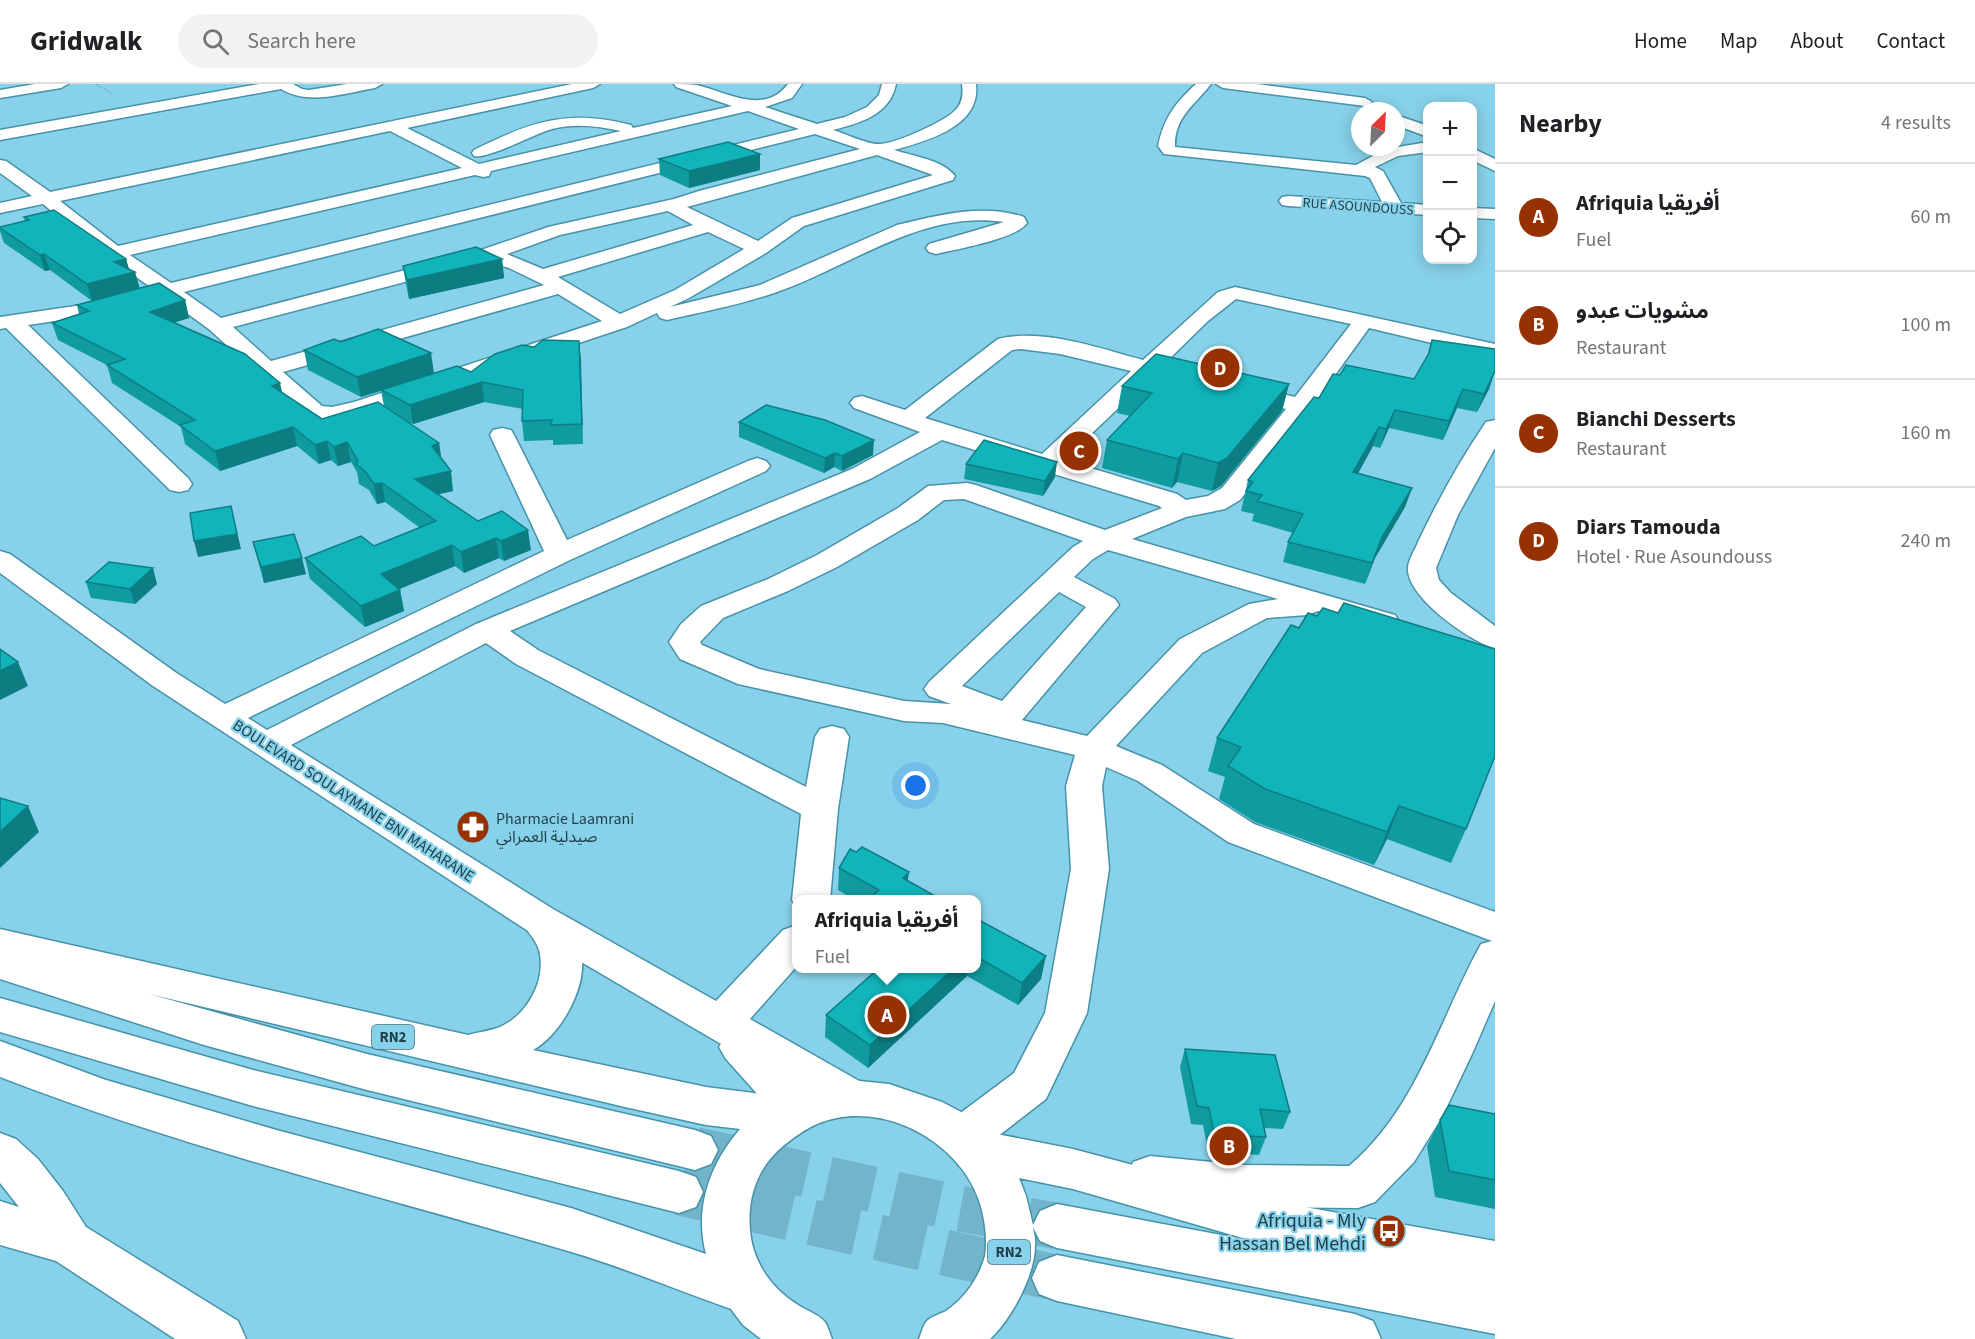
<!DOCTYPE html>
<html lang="en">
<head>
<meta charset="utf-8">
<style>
	:root { --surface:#fff; --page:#f2f2f2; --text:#202124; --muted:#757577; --line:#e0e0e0; --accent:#963102 }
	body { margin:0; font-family:"Source Sans 3","Noto Sans Arabic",sans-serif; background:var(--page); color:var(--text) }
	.controls { position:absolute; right:18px; top:18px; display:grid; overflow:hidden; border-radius:12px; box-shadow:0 3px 15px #0003 }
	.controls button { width:54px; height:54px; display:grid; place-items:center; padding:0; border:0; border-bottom:2px solid var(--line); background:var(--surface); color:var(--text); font:30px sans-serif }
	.compass { position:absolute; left:1351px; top:18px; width:54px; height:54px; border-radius:50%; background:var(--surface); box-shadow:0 3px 15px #0003; rotate:24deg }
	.you { position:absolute; left:916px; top:702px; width:21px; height:21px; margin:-15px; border:4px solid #fff; border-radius:50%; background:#1a73e8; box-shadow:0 0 0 9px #1a73e833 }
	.badge { display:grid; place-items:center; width:39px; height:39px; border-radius:50%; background:var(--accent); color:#fff; font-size:20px; font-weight:700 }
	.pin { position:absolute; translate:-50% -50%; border:3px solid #fff; box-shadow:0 2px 6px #0006 }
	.popup { position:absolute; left:792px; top:811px; width:189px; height:78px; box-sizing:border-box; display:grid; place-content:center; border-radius:12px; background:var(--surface); filter:drop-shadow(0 2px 4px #0005); font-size:20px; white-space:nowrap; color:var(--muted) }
	.popup b { font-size:22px; color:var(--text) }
	.popup::after { content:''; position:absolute; left:50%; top:100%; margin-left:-12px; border:12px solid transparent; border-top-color:var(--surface) }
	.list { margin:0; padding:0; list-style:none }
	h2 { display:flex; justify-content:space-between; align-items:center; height:78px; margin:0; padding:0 24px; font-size:26px }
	h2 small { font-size:20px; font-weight:400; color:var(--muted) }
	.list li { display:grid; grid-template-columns:39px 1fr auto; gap:18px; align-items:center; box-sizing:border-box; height:108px; padding:0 24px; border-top:2px solid var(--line) }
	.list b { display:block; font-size:22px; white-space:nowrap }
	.list p { margin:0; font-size:20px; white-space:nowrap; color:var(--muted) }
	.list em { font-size:20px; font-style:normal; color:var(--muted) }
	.icon { flex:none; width:33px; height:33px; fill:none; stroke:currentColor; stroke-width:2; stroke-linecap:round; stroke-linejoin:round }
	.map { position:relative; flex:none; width:1495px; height:1255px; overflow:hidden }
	header { display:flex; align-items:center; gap:36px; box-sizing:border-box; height:84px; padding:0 30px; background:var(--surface); border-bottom:2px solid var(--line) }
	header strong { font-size:28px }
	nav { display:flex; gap:33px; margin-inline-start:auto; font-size:21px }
	.search { width:420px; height:54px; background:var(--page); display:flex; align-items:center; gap:15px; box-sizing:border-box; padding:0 21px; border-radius:33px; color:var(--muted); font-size:22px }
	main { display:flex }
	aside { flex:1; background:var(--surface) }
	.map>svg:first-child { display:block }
</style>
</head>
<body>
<header>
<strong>Gridwalk</strong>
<div class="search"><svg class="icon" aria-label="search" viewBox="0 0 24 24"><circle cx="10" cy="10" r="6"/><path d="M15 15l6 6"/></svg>Search here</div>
<nav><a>Home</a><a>Map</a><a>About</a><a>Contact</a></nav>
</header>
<main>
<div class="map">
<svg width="1495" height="1255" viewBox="0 0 1495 1255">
	<rect width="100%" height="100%" fill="#87d2ea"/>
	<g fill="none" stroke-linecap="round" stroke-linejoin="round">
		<path stroke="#72b4ca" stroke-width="46" stroke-dasharray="46 22" stroke-linecap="butt" d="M695,1066L957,1124L1057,1142
			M679,1108L1057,1194"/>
		<g stroke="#4692a8" stroke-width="3">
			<path id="minor" d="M35,0H68L61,4L0,14V6Z
				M259,0H293L302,5L309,6L347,0H382L375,4C344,9 309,22 281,5L0,56V46Z
				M572,0H600L593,4L407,44L479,80L621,47C598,42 575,39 552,45C534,50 487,76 474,72L472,69L474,66C532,37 568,25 631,41L633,44L732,22L676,3L674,0C681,0 690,0 697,1C727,8 764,32 788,0H802L792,14L765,23L817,40L845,33L867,23L879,11L882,0H896C890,31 860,39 833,46C844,49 866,60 878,60C893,61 950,36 958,23C963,16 963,8 962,0H976C981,43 926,57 894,66C913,72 943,76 955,92L953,96L804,142L766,169L689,214L670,223L760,201L897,141C939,131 983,119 1024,133L1027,139C1016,155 956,165 936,170L929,168L926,164L929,160L1004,138C921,125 849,184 774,209C740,221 702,228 667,236L660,234L657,229L627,243L368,329L332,337L306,334L210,246L165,213L89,232L28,241L188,394L192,400L188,406L179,408L170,406L6,244L0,245V233L89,220L152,204L107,173L43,120L0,129V119L32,112L0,89V76L6,77L50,108ZM748,27L799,45L171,199L130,171L475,91L483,93L489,92L491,87ZM390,47L462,84L118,162L60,117ZM815,50L860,65L699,107L674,115L548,143L478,167L221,234L184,208ZM877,71L933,91L792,134L758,157L687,123ZM668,127L693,141L543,185L507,170L560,151ZM708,148L744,165L675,206L620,230L558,193ZM485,177L509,184L544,201L271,277L233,243ZM558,210L602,237L354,318L332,323L322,322L283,288Z
				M1196,0H1211C1195,21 1174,33 1175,63L1356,81L1386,65L1428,58V68L1398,72L1375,83L1383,87L1401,119L1428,121V131L1288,122L1282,121L1279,117L1282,113L1288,112L1382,118L1370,94L1365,92L1164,70L1158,62C1164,34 1175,19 1196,0Z
				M1216,0H1257L1365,14L1372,18L1365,22L1223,4Z
				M1396,31L1428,42V53L1396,41Z
				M1472,64L1495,75V87L1472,76Z
				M1472,124L1495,125V135L1472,134Z
				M1235,203L1495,260V274L1369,244L1309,327L1240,416L1225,425L1186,433L1132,455L1395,531L1399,537L1395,543L1384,546L1318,527L1307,531L1267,534L1202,569L1116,662L1162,681L1254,740L1495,828V917L1472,970L1442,1033L1414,1078L1375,1118L1358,1124L1243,1123L1150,1114L1133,1108L1127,1093L1133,1078L1150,1072L1243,1081L1349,1082C1417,1025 1439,936 1481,860L1492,857L1228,758L1138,697L1106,683L1102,702L1109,785L1087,929L1046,1015L979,1067L963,1073L947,1067L940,1053L947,1039L1014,989L1045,929L1071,785L1066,702L1075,671L943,639L904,637L738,600L680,575L669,558L681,540L701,522L768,495L817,471L898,424L928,402L967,399L976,401L1105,446L1162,424L1159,422L942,356L870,395L510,547L538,566L806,703L815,653L820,645L832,642L844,645L849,653L838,725L830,816H797V825L792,816L801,730L516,580L486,559L291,661L553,825L716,917L783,846L797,841V882L750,935L868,1002L874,1015L868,1028C845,1036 837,1029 818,1017L822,1027L816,1040L800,1046L784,1040L726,975L719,963L721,960L525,845L153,602L0,489V467L10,470L175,588L225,620L544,467L490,351L493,346L502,344L511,346L514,351L567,456L748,377L757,374L766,377L770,382L766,387L570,476L248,634L267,646L476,540L852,385L920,348L854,324L850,319L854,314L862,312L905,326L998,255C1044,244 1098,264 1143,276L1218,208ZM1236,215L1351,240L1295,313L1241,300L1233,302L1229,307L1233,312L1286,325L1222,404L1208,412L1186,416L1177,410L1064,376L1152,292L1162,295L1170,293L1173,288L1170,283L1163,281L1208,237ZM1021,265L1060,270L1131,287L1042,370L925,334L1012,266ZM964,415L1083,457L1073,463L929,598L924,605L929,612L951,620L904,617L759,585L702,561L700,558L723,534L788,507L837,483L918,436L944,416ZM1108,466L1278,515L1249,520L1180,555L1087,652L1022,636L1119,521L1115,515L1074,493L1093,475ZM1059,508L1086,523L1002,617L962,602Z
				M1495,336V364L1458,431L1436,484L1439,496L1451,509L1495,542V564C1470,558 1405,512 1408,483C1409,474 1415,466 1418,458C1438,416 1460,376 1486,338Z
				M0,1049L16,1055L38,1075L63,1107L86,1143L238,1237L246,1255H175L56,1177L0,1161V1117L19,1123L0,1099Z"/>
		</g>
		<g stroke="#4692a8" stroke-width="3">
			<path id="highway" d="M539,821C554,825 558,830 567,844C574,854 581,866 582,878C584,908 559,952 533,966L706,1003L787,1013L824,1000L850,996L889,1000L942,1018L965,1030L987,1048L1073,1065L1260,1115L1495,1157V1250L1057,1164L1040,1157L1033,1143C1034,1149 1036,1156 1035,1162C1035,1191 1011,1236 990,1255H919C921,1250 923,1242 926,1238C930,1233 940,1230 946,1227C965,1214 979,1194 985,1172C987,1161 986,1148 984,1136C974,1065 886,1011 817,1040C805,1045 793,1054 783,1062C757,1084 747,1113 750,1147C753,1179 772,1205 798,1221C806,1226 819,1231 825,1238C828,1243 830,1250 832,1255H761L743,1241L731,1225C677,1206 623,1183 568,1167C378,1111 185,1065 0,993V957L106,996L280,1047L571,1124L706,1170C694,1124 710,1080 740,1045L706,1041L625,1023L149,910L367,970L695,1046L711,1052L718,1066L711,1080L695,1086L367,1006L204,961L0,895V845L468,951C478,948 490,947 500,943C527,931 547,896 539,866C536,855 525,845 519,835L525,825ZM1019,1094L1073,1105L1253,1157L1057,1120L1040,1127L1033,1141L1026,1112Z
				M0,914L253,986L679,1087L696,1093L703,1108L696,1123L679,1129L253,1022L0,948Z
				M1057,1171L1355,1230L1373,1237L1381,1255H1236L1057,1217L1039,1210L1032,1194L1039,1178Z"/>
		</g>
		<path stroke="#609aad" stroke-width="1.5" stroke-dasharray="1 2" stroke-linecap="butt" d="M96,0L113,10"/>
		<use href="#minor" fill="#fff" fill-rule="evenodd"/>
		<use href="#highway" fill="#fff" fill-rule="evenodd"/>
	</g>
	<path fill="#0f9ba0" d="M659,75L760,86L689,104L660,91Z
		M24,133L126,175L129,185L135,188L139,204L185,216L189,234L175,238L322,335L384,322L381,307L361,313L308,286L304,266L341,258L434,289L471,288L534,263L579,257L583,360L553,361V356L524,357L522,337L523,325L484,318L413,340L408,338L439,359L441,374L453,407L438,410L478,437L531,466L504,477L499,474L464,489L455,482L399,505L400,506L404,527L365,543L310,495L305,474L374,462L420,444L385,418L377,420L369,406L359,400L357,388L351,378L338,382L331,376L319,380L297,362L220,387L185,360L181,343L112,299L107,281L58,256L52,239L79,230L77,221L92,217L50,186L45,187L4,159L0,147V143L25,137Z
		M502,175L504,194L409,215L406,200L403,182Z
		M1432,256L1495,287L1489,305L1477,328L1457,324L1443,356L1389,344L1380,364L1373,362L1358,389L1412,404L1405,423L1375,474L1365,500L1283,478L1288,458L1293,449L1252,437L1254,430L1241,427L1248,396L1319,314L1340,291L1414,295L1426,276Z
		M1289,300L1282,327L1221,402L1212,407L1177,398L1172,404L1102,384L1107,356L1130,332L1117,329L1122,302Z
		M739,338L873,371L842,387L834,383L824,389L739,353Z
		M966,380L1055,393L1043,412L964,395Z
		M253,458L306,490L264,499Z
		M86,498L157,500L135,520L91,514Z
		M1217,654L1466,745L1451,779L1387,755L1374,781L1255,738L1219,715L1225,693L1208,687Z
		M839,784L908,797L942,816H855L838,806Z
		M977,835L1041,895L1018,921L967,892L868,984L825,953L826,931L878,885H977Z
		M1185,965L1290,1028L1283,1045L1264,1044L1266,1053L1259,1071L1208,1067L1203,1041L1191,1040L1180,983Z
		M1495,1030V1125L1435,1113L1427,1062L1440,1036Z"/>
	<path fill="#0c7e82" d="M760,70V86L689,104V87Z
		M44,170L50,186L45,187L40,171Z
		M126,175L130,189L135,188L140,205L92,217L87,200L114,178Z
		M502,175L504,194L409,215L407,196Z
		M185,216L189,234L155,245L150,228Z
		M579,257L581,276L583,360L582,340Z
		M431,269L434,289L361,313L357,293Z
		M1495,287L1489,305L1477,328L1484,310Z
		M482,298L484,318L413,340L410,321Z
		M280,299L284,317L272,302Z
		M1289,300L1282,327L1221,402L1212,407L1218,379Z
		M1463,305L1457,324L1443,356L1449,337Z
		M1395,326L1389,344L1380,364L1386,345Z
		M293,343L297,362L220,387L215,367Z
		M1379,343L1373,362L1348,408L1353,388Z
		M874,356L873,371L842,387V372Z
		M327,357L331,376L319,380L315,361Z
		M347,358L351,378L338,382L334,363Z
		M439,359L442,379L432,362Z
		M835,369L834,383L824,389L825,374Z
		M1183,369L1177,398L1172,404L1178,375Z
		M1057,378L1055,393L1043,412L1045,397Z
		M451,387L453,407L418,415L415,395Z
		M382,399L385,418L377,420L374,400Z
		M1412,404L1405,423L1375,474L1365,500L1372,479L1382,453Z
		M231,422L241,465L198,473L194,457Z
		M528,446L531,466L504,477L501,457Z
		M496,454L499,474L464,489L461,468Z
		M452,461L455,482L385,511L381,490Z
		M302,474L306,490L264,499L261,483Z
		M153,484L157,500L135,520L130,505Z
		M400,506L404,527L365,543L361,522Z
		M18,578L28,602L0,616V587Z
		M28,722L39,748L0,784V748Z
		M1399,722L1387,755L1374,781L1387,748Z
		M909,788L906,810L903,794Z
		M1046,872L1041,895L1018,921L1022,899Z
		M953,885H968L967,892L868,984L870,961Z"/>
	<path fill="#11b4ba" stroke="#0c7e82" stroke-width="1.5" d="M728,58L760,70L689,87L659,75Z
		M54,126L126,175L114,178L135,188L87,200L44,170L40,171L0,144V143L29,136L24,133Z
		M476,163L502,175L407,196L403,182Z
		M159,199L185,216L150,228L245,270L280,299L272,302L322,335L378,318L439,359L432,362L451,387L415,395L478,437L502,427L528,446L501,457L496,454L461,468L452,461L381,490L400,506L361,522L305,474L361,452L374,462L436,437L382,399L374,400L365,387L356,380L358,377L347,358L334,363L327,357L315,361L293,343L215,367L180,341L195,336L107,281L125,275L52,239L89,227L77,221Z
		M378,245L431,269L357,293L304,266L334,255L341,258Z
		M543,256L579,257L582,340L551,341L552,336L522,337L523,306L482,298L410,321L381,306L457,282L471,288L495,270L522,261L534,263Z
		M1432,256L1495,265V287L1484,310L1463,305L1449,337L1395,326L1386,345L1379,343L1353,388L1412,404L1382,453L1372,479L1288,458L1303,430L1257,417L1262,411L1246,407L1253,398L1248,396L1314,313L1319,314L1333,290L1340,291L1346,281L1414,295L1429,269Z
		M1156,270L1289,300L1227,374L1218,379L1183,369L1178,375L1107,356L1152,309L1122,302Z
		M766,321L825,336L874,356L842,372L835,369L825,374L739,338Z
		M984,356L1057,378L1045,397L966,380Z
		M231,422L237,450L194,457L190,429Z
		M294,450L302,474L261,483L253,458Z
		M109,478L153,484L130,505L86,498Z
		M1344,519L1495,565V672L1466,745L1399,722L1387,748L1265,705L1228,682L1241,663L1217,654L1291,541L1299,544L1308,529L1317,532L1323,524L1338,529Z
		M0,565L18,578L0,587Z
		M0,714L28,722L0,748Z
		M862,763L909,788L903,794L942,816H875L871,813L879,806L839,784L850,765L856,768Z
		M977,835L1046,872L1022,899L977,873Z
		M878,885H953L870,961L826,931Z
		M1185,965L1275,971L1290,1028L1260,1025L1266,1053L1214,1050L1209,1024L1197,1022Z
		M1449,1021L1495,1030V1096L1449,1087L1440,1036Z"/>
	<defs>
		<g id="pharmacy-disc" transform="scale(1.725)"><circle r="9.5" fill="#963102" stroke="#87d2ea"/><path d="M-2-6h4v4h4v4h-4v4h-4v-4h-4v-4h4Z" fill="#fff"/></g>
		<g id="bus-disc" transform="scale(1.725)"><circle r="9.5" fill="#963102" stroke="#87d2ea"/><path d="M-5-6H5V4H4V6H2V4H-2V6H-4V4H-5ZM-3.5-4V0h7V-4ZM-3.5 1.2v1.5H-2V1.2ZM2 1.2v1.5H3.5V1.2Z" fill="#fff"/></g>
	</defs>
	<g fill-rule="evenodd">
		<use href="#pharmacy-disc" x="473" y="743"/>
		<use href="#bus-disc" x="1389" y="1147"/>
	</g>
	<g text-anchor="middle" stroke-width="4.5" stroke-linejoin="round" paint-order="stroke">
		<g font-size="14" fill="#1f3e48" stroke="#87d2ea">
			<text transform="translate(1358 122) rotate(4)" y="5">RUE ASOUNDOUSS</text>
		</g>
		<g fill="#87d2ea" stroke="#3e6a79" stroke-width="1.5">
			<rect x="372" y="941" width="42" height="24" rx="4.5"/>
			<rect x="988" y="1156" width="42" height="24" rx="4.5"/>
		</g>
		<g font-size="15" font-weight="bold" fill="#1f3e48">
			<text x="393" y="958">RN2</text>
			<text x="1009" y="1173">RN2</text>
		</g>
		<g font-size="16" fill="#1f3e48" stroke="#87d2ea">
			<text transform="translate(354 716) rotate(33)" y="6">BOULEVARD SOULAYMANE BNI MAHARANE</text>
		</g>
		<g font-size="16" fill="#1f3e48" stroke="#87d2ea" text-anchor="start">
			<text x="496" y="740">Pharmacie Laamrani<tspan x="496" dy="18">صيدلية العمراني</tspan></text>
		</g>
		<g font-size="20" fill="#1f3e48" stroke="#87d2ea" text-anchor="end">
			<text x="1366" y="1143">Afriquia - Mly<tspan x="1366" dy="23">Hassan Bel Mehdi</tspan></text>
		</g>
	</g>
</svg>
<div class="controls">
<button>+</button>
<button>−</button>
<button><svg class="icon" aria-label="locate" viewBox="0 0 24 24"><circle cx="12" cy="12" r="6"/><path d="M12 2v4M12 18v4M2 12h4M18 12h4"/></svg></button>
</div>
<svg class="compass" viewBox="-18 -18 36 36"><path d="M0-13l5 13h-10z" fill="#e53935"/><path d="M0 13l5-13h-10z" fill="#757577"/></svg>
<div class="you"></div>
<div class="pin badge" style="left:887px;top:931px">A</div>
<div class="popup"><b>Afriquia أفريقيا</b>Fuel</div>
<div class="pin badge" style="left:1229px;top:1062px">B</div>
<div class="pin badge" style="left:1079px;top:367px">C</div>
<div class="pin badge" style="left:1220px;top:284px">D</div>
</div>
<aside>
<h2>Nearby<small>4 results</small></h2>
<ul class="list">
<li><span class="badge">A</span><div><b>Afriquia أفريقيا</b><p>Fuel</p></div><em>60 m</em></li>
<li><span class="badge">B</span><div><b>مشويات عبدو</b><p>Restaurant</p></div><em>100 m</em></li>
<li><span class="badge">C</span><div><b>Bianchi Desserts</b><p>Restaurant</p></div><em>160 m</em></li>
<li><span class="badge">D</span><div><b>Diars Tamouda</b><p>Hotel · Rue Asoundouss</p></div><em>240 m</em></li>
</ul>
</aside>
</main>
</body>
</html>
